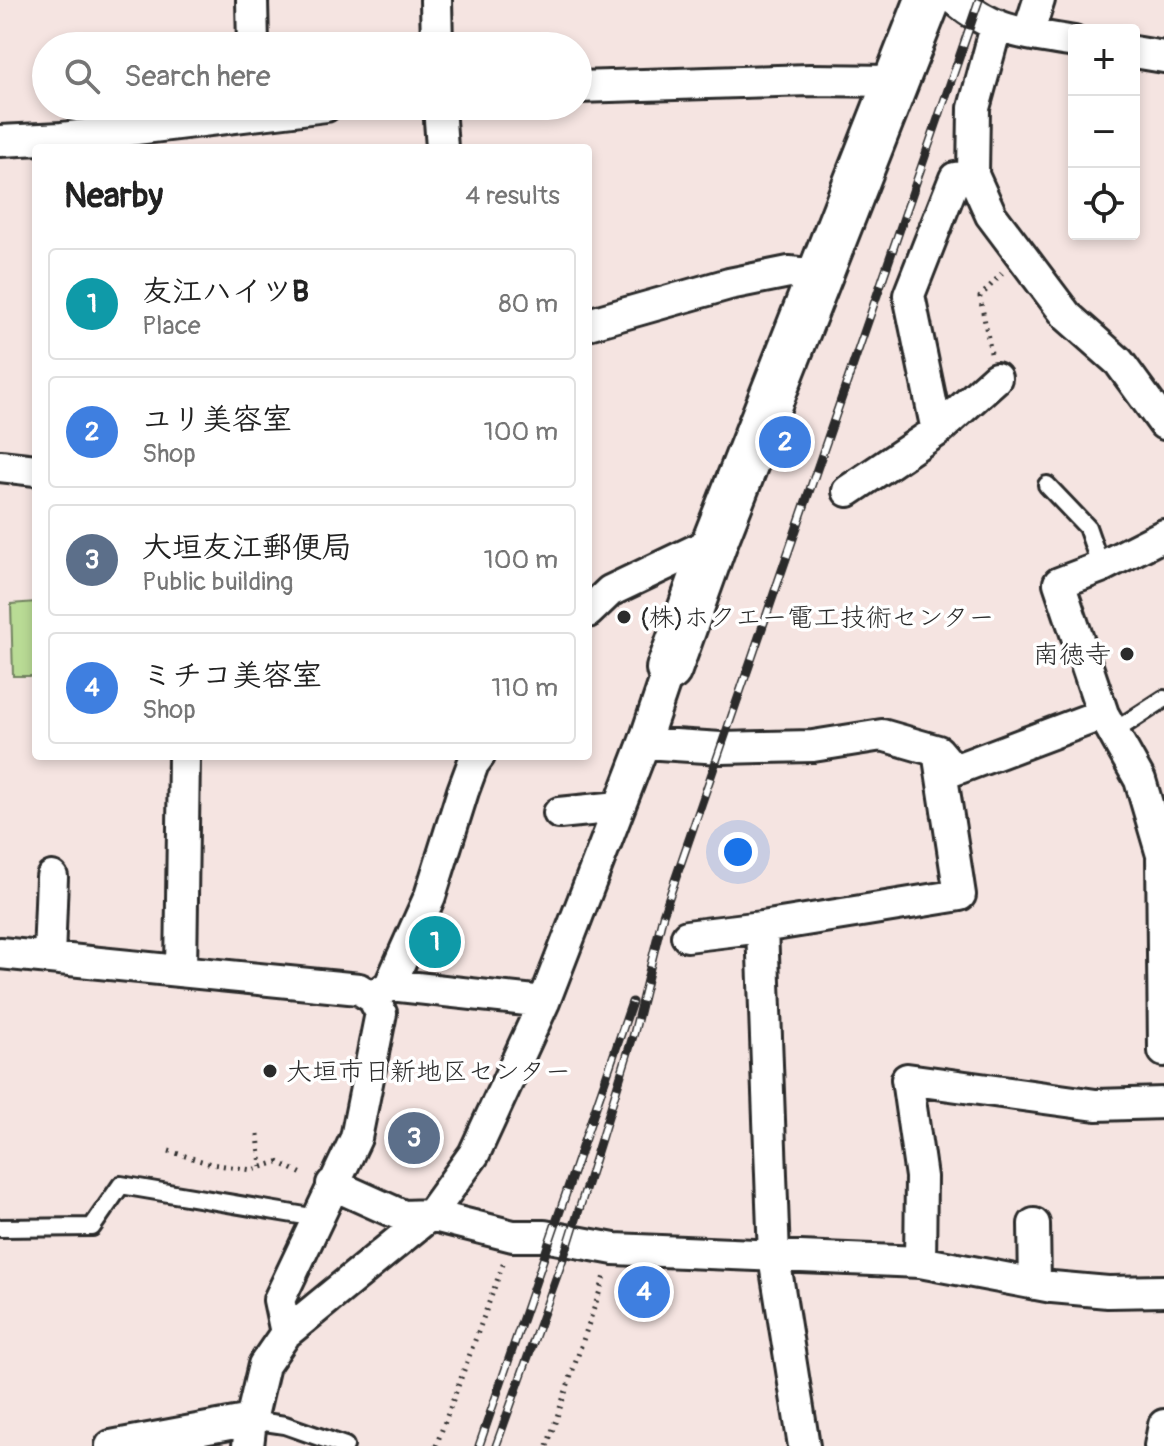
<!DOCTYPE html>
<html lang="en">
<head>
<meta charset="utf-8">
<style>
	:root { --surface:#fff; --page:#f6f6f6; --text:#222; --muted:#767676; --line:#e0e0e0; --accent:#2b2b2b }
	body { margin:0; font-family:Pangolin,"Klee One",sans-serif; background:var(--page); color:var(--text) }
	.controls { position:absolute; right:24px; top:24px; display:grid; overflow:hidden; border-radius:8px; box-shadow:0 4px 12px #0003 }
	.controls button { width:72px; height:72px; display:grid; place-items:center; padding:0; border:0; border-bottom:2px solid var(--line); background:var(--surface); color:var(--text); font:40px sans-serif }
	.you { position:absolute; left:738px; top:852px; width:28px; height:28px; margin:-20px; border:6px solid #fff; border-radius:50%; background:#1a73e8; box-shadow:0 0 0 12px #1a73e833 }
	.badge { display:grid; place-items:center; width:52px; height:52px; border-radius:50%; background:var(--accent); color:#fff; font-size:26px; font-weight:700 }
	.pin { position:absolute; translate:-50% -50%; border:4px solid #fff; box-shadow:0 2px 8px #0006 }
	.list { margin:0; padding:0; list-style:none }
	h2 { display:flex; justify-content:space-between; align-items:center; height:104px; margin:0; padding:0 32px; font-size:34px }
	h2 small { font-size:26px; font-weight:400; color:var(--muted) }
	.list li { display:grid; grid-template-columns:52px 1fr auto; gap:24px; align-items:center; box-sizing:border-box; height:112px; margin:0 16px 16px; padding:0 16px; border:2px solid var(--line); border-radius:8px }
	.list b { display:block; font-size:30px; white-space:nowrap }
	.list p { margin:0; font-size:26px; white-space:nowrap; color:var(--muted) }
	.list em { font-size:26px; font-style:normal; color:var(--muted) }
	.icon { flex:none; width:44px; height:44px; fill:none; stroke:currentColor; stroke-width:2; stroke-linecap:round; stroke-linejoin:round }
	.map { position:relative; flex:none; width:1164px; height:1446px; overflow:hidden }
	.search { position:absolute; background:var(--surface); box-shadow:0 4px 12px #0003; left:32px; top:32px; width:560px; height:88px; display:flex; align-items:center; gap:20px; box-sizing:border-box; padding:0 28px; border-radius:44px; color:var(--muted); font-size:30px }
	.panel { position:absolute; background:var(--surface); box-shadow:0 4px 12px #0003; left:32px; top:144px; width:560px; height:616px; border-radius:8px }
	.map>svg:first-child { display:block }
</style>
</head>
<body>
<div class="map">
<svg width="1164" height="1446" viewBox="0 0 1164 1446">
	<rect width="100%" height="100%" fill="#f5e4e1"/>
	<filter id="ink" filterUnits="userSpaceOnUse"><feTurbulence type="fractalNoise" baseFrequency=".0125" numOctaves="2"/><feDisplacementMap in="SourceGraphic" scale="16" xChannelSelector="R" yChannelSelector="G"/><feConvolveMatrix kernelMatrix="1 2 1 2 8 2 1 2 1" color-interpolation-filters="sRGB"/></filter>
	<g filter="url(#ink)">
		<path fill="#b9db95" stroke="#728360" stroke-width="2" d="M36,602V676H13L11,604Z"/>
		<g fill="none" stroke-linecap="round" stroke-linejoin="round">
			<g stroke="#2b2b2b" stroke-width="22">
				<path id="lane" d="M1047,485L1087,527L1101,567
					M1113,732L1164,699
					M0,1228L92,1227L121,1185L317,1218
					M251,1420L285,1425L345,1446"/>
			</g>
			<g stroke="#2b2b2b" stroke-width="36">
				<path id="street" d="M252,0L253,46
					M436,0L437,46
					M956,0C996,34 1025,33 1074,42
					M996,27L974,108L973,175L991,215L1067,316L1119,362L1164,424
					M1028,34L1039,0
					M1134,52L1164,57
					M578,87L810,80L894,81
					M439,106L442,148
					M0,141L62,138L326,106
					M588,324L729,284L789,272L819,275
					M937,431L996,378
					M0,466L36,470
					M848,491L937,431L909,295L955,178L973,175
					M588,612L610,591L715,541
					M1103,714L1059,583L1101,567L1164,535
					M644,743L721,748L813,746L882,735L938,751L954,770L1103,714L1140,780L1162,855L1164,1051
					M559,813L619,807
					M687,936L762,927
					M0,953L359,989L373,998L381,1013L356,1138L279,1300L286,1333
					M49,958L52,877
					M181,971L184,756
					M390,985L544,1002
					M373,998L390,985L430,896L463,791L473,764L479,756
					M332,1184L403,1216L430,1215L513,1236H544L614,1249L920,1262L1052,1287L1108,1292L1164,1291
					M1034,1224L1035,1284
					M920,1262L921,1177L907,1079L1096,1105L1164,1103
					M111,1446L251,1420
					M248,1446L251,1420L264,1365L286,1333L430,1215L474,1154L544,1002L644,743L669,669
					M804,1446L774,1257L762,927L960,895L938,751
					M1160,1446L1164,1425"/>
			</g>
			<g stroke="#2b2b2b" stroke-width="50">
				<path id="secondary" d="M669,669L715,541L928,0"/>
			</g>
			<path stroke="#2b2b2b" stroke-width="5" stroke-dasharray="2 6" stroke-linecap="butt" d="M991,353L980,297L1002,273
				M258,1134L261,1167
				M169,1151L211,1164L252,1170L278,1162L306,1176
				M436,1446L505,1259
				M547,1446L605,1276"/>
			<use href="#lane" stroke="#fff" stroke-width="16"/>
			<use href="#street" stroke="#fff" stroke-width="30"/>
			<use href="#secondary" stroke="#fff" stroke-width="44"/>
			<g stroke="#2b2b2b" stroke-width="9">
				<path id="rail" d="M479,1446L632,1002
					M496,1446L569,1242L634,1033L663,915L979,0"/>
			</g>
			<use href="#rail" stroke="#fff" stroke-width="6" stroke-dasharray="18" stroke-linecap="butt"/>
		</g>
	</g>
	<g fill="#2b2b2b" stroke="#fff" stroke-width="3">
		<circle cx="624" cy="617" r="8"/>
		<circle cx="1127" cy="654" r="8"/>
		<circle cx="270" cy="1071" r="8"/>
	</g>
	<g text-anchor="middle" stroke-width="7" stroke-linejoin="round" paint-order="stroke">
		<g font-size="26" fill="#2b2b2b" stroke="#fff" text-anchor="start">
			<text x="640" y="626">(株)ホクエー電工技術センター</text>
			<text x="1111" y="663" text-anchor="end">南徳寺</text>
			<text x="286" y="1080">大垣市日新地区センター</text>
		</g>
	</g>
</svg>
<div class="controls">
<button>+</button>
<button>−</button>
<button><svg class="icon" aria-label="locate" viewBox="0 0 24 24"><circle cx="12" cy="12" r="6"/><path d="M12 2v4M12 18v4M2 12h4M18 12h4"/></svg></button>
</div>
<div class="you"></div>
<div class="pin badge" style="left:435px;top:942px;background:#0f9aa8">1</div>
<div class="pin badge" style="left:785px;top:442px;background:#3f7fe0">2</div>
<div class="pin badge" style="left:414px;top:1138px;background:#5c6f8a">3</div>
<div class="pin badge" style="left:644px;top:1292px;background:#3f7fe0">4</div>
<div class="search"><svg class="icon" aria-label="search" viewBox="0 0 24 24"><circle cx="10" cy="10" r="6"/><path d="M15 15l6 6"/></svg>Search here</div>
<section class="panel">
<h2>Nearby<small>4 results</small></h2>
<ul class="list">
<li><span class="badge" style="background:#0f9aa8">1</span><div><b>友江ハイツB</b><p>Place</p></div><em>80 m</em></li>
<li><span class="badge" style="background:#3f7fe0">2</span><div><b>ユリ美容室</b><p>Shop</p></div><em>100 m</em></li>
<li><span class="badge" style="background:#5c6f8a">3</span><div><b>大垣友江郵便局</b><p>Public building</p></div><em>100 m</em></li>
<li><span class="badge" style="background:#3f7fe0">4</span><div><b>ミチコ美容室</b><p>Shop</p></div><em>110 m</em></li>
</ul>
</section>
</div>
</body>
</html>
